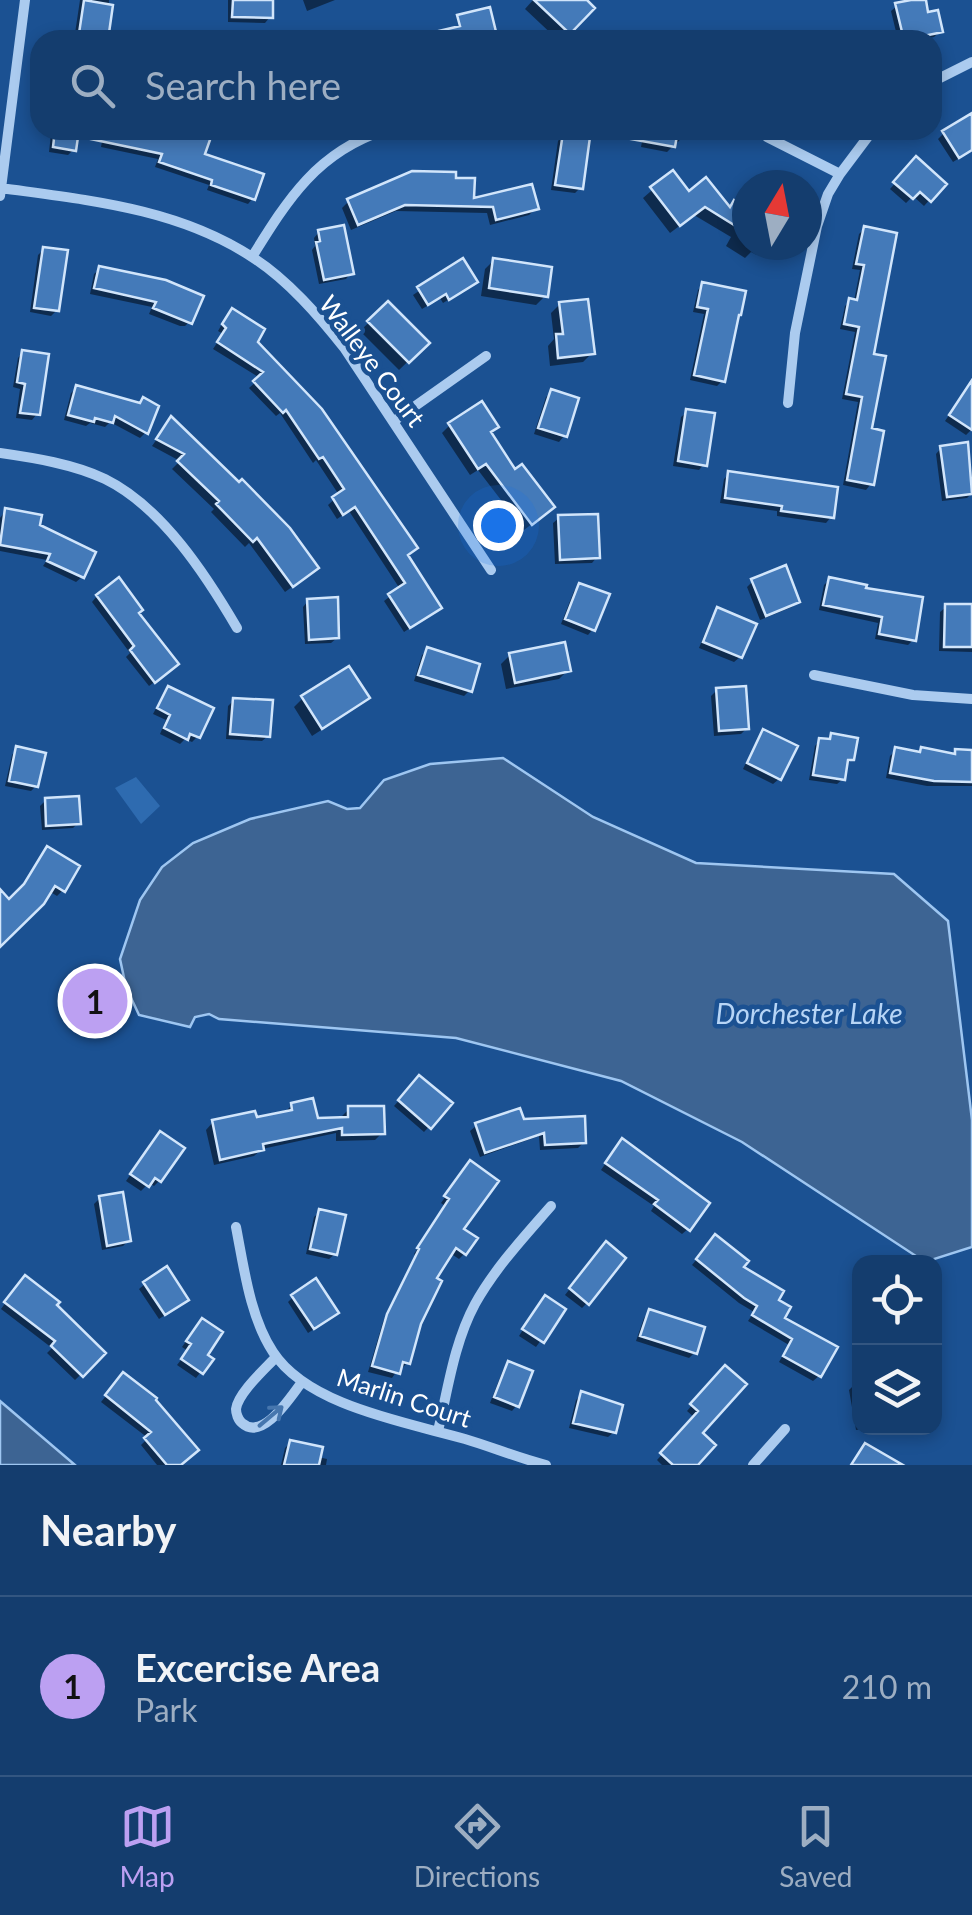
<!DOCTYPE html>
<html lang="en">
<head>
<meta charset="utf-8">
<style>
	:root { --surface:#143d6e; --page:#214876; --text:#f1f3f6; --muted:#9daec2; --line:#335681; --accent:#bca0f2 }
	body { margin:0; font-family:Lato,sans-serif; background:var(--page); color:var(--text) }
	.controls { position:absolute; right:30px; bottom:30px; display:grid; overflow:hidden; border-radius:20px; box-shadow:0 5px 15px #0003 }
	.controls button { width:90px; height:90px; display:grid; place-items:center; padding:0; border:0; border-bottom:2px solid var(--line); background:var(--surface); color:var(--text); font:50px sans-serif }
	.compass { position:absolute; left:732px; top:170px; width:90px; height:90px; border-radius:50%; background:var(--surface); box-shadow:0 5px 15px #0003; rotate:10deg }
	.you { position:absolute; left:498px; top:525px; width:35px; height:35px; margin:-25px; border:8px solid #fff; border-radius:50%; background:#1a73e8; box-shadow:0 0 0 15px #1a73e833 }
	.badge { display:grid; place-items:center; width:65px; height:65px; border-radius:50%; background:var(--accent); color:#111; font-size:32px; font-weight:700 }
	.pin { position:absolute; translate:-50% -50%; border:5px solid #fff; box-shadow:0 2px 10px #0006 }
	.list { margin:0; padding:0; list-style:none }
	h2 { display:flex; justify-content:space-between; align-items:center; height:130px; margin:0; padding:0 40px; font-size:42px }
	h2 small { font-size:32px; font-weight:400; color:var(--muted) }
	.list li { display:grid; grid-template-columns:65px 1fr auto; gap:30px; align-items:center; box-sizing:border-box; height:180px; padding:0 40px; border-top:2px solid var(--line) }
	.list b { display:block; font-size:38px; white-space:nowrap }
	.list p { margin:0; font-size:32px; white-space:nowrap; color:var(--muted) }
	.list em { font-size:32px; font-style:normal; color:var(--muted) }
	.icon { flex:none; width:55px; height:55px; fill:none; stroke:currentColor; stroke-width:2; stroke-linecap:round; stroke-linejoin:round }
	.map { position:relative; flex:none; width:972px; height:1465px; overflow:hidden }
	.search { position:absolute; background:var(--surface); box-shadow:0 5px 15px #0003; left:30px; right:30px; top:30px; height:110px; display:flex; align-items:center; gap:25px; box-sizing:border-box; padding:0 35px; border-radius:30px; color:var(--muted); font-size:38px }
	.sheet { height:310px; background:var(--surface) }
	nav { display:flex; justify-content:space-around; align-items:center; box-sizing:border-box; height:140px; border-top:2px solid var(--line); background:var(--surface); font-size:28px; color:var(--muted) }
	nav a { display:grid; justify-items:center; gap:5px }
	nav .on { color:var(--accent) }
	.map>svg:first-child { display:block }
</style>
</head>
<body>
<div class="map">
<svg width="972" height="1465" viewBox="0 0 972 1465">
	<rect width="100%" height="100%" fill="#1b5192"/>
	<path fill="#2e6bb0" d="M136,777L160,806L141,824L115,788Z"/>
	<path fill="#3d6493" stroke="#9ec6f1" stroke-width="2.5" d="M503,758L593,817L696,863L894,874L948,921L972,1120V1247L925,1262L742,1142L621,1081L456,1038L219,1019L209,1014L195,1017L190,1027L139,1015L126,987L120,959L140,900L162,867L193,843L250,819L328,801L347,809L360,808L384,780L430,764Z
		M0,1401L75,1465H0Z"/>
	<path fill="#0007" d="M80,0H109L106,40H74Z
		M228,0H271L270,17L265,23L228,22Z
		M303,0H335L307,11Z
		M533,0H583L592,8L561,40H558L525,9Z
		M923,0L926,15L940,31L934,37L920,40H898L891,11L897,6Z
		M972,121V150L953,162L938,139L944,133Z
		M46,130H76L74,149L68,155L49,152L51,134L46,133Z
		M104,130H181L202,156L253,198L248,204L207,190L209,185L155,167L158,159L101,147Z
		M644,130H684L683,136L678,142L674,141L673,146L667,152L641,147Z
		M563,135L580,188L575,193L551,190L558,141Z
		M916,160L944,184L924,206L913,196L906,203L890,189Z
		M672,173L689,194L728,210L747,211V245H767L757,255L751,252L745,258L726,246L731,237L694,215L670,233L643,198Z
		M454,180L472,201L536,208L529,215L490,225L487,213L396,211L351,230L342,208L349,201Z
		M864,229L871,356L869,430L871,484L866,490L843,485L858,402L842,399L855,332L840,329L845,306L850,301H854L860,270L852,269L859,234Z
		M319,232L351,273L346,279L319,284L312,250L315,246L314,238Z
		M44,249L57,310L51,316L30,312L38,255Z
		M494,260L545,296L536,305L481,296L485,269Z
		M462,262L469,287L443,303L440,298L422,309L413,295Z
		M100,269L191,320L185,326H180L149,314L152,307L90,294L94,274Z
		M703,284L723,380L717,386L690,380L704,314L693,312L698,290Z
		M388,304L427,343L399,370L360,331Z
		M560,304L592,353L583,362L550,366L548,346L554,339L551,313Z
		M226,317L255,342L405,556L433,613L404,632L384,601L400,589L349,511L337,519L328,505L339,495L316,460L313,463L280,413L276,416L249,388L260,378L213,349L223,334L218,331Z
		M23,352L37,414L32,420L16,418L20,389L13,387L18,358Z
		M972,382V429L966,435L945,421Z
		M77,388L138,405L146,432L140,438L110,422L105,427L90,423L86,426L64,420L71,393Z
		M552,392L564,436L559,442L534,434L546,397Z
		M687,412L704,464L699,470L673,466L681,417Z
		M171,419L310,574L285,592L249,543L245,547L211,512L214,509L172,469L180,461L152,446Z
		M450,425L489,433L545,514L524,530L478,470L470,475L442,433Z
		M966,445L972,493L967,498L942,501L936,454L941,448Z
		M729,474L831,517L826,523L777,516V511L720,503L724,479Z
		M6,510L37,527L82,577L76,582L43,566L47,560L0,551V518Z
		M559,518L597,557L592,563L555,564L553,523Z
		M829,580L914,639L908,645L875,639L878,623L819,610L824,585Z
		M752,582L797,602L792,607L760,620L747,587Z
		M579,586L593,629L588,635L561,624L574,591Z
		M97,596L136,613L171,670L149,686L126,657L130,653L92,602Z
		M308,601L337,638L331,643L305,644L303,607Z
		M946,607H972V652L939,651L940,612Z
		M718,610L740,657L734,662L699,648L712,616Z
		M428,650L470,690L464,696L414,681L422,655Z
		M510,655L568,670L559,679L506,689L501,664Z
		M168,689L198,736L192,742L185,739L180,744L160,734L166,720L153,714L163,695Z
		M717,690L747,728L741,734L714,736L711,696Z
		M367,697L358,706L312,736L294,707L303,698Z
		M234,700L268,736L262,741L226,739L228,706Z
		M764,732L779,779L773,784L743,769L758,738Z
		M832,736L852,759L846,765L843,779L837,784L809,780L815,746L820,740L827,741Z
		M17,749L36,786L31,791L5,786L12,755Z
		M896,750L952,756L956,752H972V786H927L886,778L890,756Z
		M46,800L78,823L73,828L42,830L40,806Z
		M42,855L63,890L57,896L49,891L0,942V897L9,903L20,893Z
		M419,1078L450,1104L424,1132L394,1106Z
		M292,1105L316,1121L342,1120V1116L349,1109L382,1133L375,1140L336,1141V1133L262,1149L254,1156L214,1165L206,1130L213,1122L255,1120L285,1112Z
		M522,1122L584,1142L578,1148L540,1150L539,1136L480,1157L470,1131L476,1126Z
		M155,1140L159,1181L154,1186L149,1183L141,1191L126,1181Z
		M617,1147L688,1229L682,1234L651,1211L654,1206L601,1170Z
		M465,1169L461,1230L465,1253L459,1259L450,1253L433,1279L407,1363L402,1368H399L392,1378L368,1372L383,1322L415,1255L414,1254L445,1206L441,1203Z
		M100,1198L129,1240L123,1246L102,1250L94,1204Z
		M320,1212L335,1254L329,1259L306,1254L314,1217Z
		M710,1243L775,1301L782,1319L819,1376L813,1381L779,1362L789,1345L748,1321L754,1312L739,1303L692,1265Z
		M600,1250L587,1303L582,1308L565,1295Z
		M19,1284L54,1305L103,1353L75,1380L47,1353L52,1348L1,1309Z
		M145,1284L180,1305L159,1319L139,1289Z
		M293,1297L331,1318L308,1333L288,1302Z
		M540,1303L563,1310L536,1347L519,1336Z
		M649,1312L695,1352L689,1358L636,1341L644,1318Z
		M197,1326L204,1355L210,1360L196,1378L177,1365L188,1351L182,1347Z
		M508,1364L517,1405L512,1411L490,1403L503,1370Z
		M717,1377L699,1434L694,1465H662L657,1460L695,1418L687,1411Z
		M118,1381L178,1465H157L141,1445L148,1438L101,1402Z
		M855,1384H860V1428H873L856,1430L849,1390Z
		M582,1394L614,1432L608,1437L569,1428L576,1400Z
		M290,1443L318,1457L327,1459L326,1465H281L285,1448Z"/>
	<path fill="#447ab9" stroke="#d1e5fb" stroke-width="2.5" d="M84,0L113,5L108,40H78Z
		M233,0H273V18L232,17Z
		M534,0H587L595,8L570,34Z
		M911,0H926L928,12L938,10L943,32L904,40L895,3Z
		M490,7L498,40H427L426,34L460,26L457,15Z
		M972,113V150L959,158L942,131Z
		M55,130H79L76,151L53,147Z
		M82,130H189L211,137L205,154L264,174L255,200L211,185L212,180L159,162L162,154L81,137Z
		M625,130H678L675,147L625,138Z
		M563,133L590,137L583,189L555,185Z
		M916,156L947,184L931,202L920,192L913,199L893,182Z
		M673,170L689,191L706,177L730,207L734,200L747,208V233L705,207L680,226L650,187Z
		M412,171L456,172V178H475L474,198L532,184L539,209L496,220L493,207L405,205L358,225L347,199Z
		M344,225L354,274L324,280L316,242L320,241L318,230Z
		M864,226L897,233L874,354L886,356L872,428L884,431L874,485L847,480L862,397L846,394L859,327L844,324L849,298L857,300L864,265L856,264Z
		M43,247L68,250L59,311L34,308Z
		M463,258L478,282L449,300L446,294L428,305L417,287Z
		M493,258L552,267L548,297L489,288Z
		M99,266L166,280L204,296L192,324L153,308L156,302L94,288Z
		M702,282L746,291L741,315H739L725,382L694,375L708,309L697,307Z
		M588,299L595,354L558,358L556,334H563L559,302Z
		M388,301L430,343L409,363L367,321Z
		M232,308L265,329L258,342L322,409L418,548L408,555L442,608L410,628L388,594L405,583L355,507L343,515L332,497L344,489L323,457L319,459L286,410L283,413L253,381L263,372L217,342L226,328L222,324Z
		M22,350L49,354L40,415L20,413L25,384L17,382Z
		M972,380V430L949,415Z
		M76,385L140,403L143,397L159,406L148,434L115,416L113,423L95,418L94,422L68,415Z
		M551,389L579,398L567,437L538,428Z
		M482,401L499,427L491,432L515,469L522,464L555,507L532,525L486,464L478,469L448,423Z
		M686,409L715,413L707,466L678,461Z
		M171,416L239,482L242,479L290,528L319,568L293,587L257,538L253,542L216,504L219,501L177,461L184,454L156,439Z
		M968,442L972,494L947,497L940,446Z
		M728,471L838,487L834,518L781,511L782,506L725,498Z
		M5,508L42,515L40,525L96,552L84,578L47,561L50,554L0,545Z
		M598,514L600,558L560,560L558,515Z
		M786,565L800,602L766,616L751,579Z
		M119,577L143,610L139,613L179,664L155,683L130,650L134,646L96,595Z
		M829,577L867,585L866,588L923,597L916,641L879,634L882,617L823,605Z
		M579,583L610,594L595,631L565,619Z
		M338,597L339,638L309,640L307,599Z
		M945,604H972V647H944Z
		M717,607L757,624L742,658L703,642Z
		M565,642L571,671L515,683L509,653Z
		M427,647L480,664L472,692L418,675Z
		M349,666L370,698L322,729L301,696Z
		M168,686L214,708L200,738L190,734L188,740L164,728L170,715L157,708Z
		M746,686L749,729L719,731L716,688Z
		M233,698L273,700L270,737L230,734Z
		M763,729L798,746L781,780L747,763Z
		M831,733L858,738L854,760H848L845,780L813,775L819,738L830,739Z
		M16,746L46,753L38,787L9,781Z
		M895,747L920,752L921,747L955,754V749L972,750V782L934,781L890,773Z
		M79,796L81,824L46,826L45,798Z
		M47,846L80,866L65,892L55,886L44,904L0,947V889L9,899L24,884Z
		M419,1075L453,1103L431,1129L398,1100Z
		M313,1098L318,1118L348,1117V1106H384L385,1134L342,1135V1128L263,1144L264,1150L220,1160L212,1120L255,1111L257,1117L292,1110L291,1103Z
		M520,1108L524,1119L585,1116L586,1143L545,1145L544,1133L485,1153L475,1123Z
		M160,1131L185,1148L161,1182L155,1178L149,1187L130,1174Z
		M622,1138L710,1203L690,1231L654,1204L658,1200L605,1163Z
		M470,1160L499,1181L464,1229L478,1238L466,1255L456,1248L437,1278L442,1281L421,1324L410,1364L403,1362L400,1374L372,1366L387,1314L419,1249L417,1248L449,1199L444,1196Z
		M123,1192L131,1241L107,1246L99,1196Z
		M319,1209L346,1215L337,1255L310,1249Z
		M715,1234L749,1261L744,1267L784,1291L779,1300L791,1307L785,1318L838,1347L821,1377L783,1356L792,1339L752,1315L757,1306L744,1298L696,1259Z
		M606,1241L626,1258L589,1305L569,1288Z
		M167,1266L189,1300L165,1315L143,1282Z
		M25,1275L60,1302L57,1305L106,1353L83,1377L51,1346L55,1341L4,1302Z
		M316,1278L339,1313L314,1329L291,1295Z
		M545,1295L566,1309L544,1343L522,1329Z
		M649,1309L705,1327L697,1354L640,1336Z
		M202,1318L223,1332L208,1355L214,1359L203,1374L181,1359L191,1344L186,1341Z
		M508,1361L533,1371L519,1407L494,1397Z
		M725,1365L747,1384L703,1433L716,1445L698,1465H673L660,1453L698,1411L690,1404Z
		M123,1372L157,1398L156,1400L199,1450L181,1465H167L144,1438L151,1432L105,1395Z
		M581,1391L623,1405L616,1433L573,1423Z
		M290,1440L323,1447L319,1465H284Z
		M865,1443L903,1465H851Z"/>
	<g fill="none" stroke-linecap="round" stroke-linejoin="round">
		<path stroke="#abcbef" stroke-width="10" d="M932,82L972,62
			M767,137L840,174
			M1,188C87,200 177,208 252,257C288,280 319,316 345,349L491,570
			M0,196L25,0
			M252,257C288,199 317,152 385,130
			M788,403L795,333L817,226L828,194L840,174L873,130
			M394,421L486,356
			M0,453C35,458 73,464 105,479C162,507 206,575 237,628
			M814,675L913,695L972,699
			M236,1227C244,1268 250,1317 273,1352C308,1406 406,1422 465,1439C492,1447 518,1458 546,1465
			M276,1357C265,1369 238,1393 236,1409C236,1413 238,1420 242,1423C263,1442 291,1396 302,1382
			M438,1431C448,1389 454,1343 475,1304C495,1268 524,1237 551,1206
			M753,1465L785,1429"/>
	</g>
	<defs><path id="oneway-shaft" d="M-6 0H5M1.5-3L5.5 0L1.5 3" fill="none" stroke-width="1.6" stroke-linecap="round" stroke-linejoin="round" transform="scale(2.5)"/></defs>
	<use stroke="#4676ae" href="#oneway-shaft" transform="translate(271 1416) rotate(-40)"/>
	<g text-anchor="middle" stroke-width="9" stroke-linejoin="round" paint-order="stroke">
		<g font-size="25" fill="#fff" stroke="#1b5192">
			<text transform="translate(372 361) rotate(53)" y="9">Walleye Court</text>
			<text transform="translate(404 1398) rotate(18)" y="9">Marlin Court</text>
		</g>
		<g font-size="28" font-style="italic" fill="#b7d5f6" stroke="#1b5192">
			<text x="809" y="1024">Dorchester Lake</text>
		</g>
	</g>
</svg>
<div class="controls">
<button><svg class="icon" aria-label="locate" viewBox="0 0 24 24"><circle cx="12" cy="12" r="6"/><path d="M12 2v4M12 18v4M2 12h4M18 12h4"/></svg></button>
<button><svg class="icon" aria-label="layers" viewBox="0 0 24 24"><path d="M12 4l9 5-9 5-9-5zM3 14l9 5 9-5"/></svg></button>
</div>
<svg class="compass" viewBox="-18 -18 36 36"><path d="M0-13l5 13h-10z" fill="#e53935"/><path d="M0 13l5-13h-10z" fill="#9daec2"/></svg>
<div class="you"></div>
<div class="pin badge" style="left:95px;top:1001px">1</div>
<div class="search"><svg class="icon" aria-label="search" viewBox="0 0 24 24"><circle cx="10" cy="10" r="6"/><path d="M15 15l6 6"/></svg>Search here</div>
</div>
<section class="sheet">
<h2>Nearby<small></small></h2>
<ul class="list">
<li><span class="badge">1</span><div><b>Excercise Area</b><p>Park</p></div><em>210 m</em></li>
</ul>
</section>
<nav>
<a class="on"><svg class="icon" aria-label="map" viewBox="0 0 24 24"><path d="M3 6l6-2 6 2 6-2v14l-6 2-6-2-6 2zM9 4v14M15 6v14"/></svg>Map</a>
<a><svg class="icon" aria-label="directions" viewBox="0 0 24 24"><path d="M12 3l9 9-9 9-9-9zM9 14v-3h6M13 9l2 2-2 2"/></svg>Directions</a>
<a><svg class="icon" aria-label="saved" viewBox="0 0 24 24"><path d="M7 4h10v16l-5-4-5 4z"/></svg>Saved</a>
</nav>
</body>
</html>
